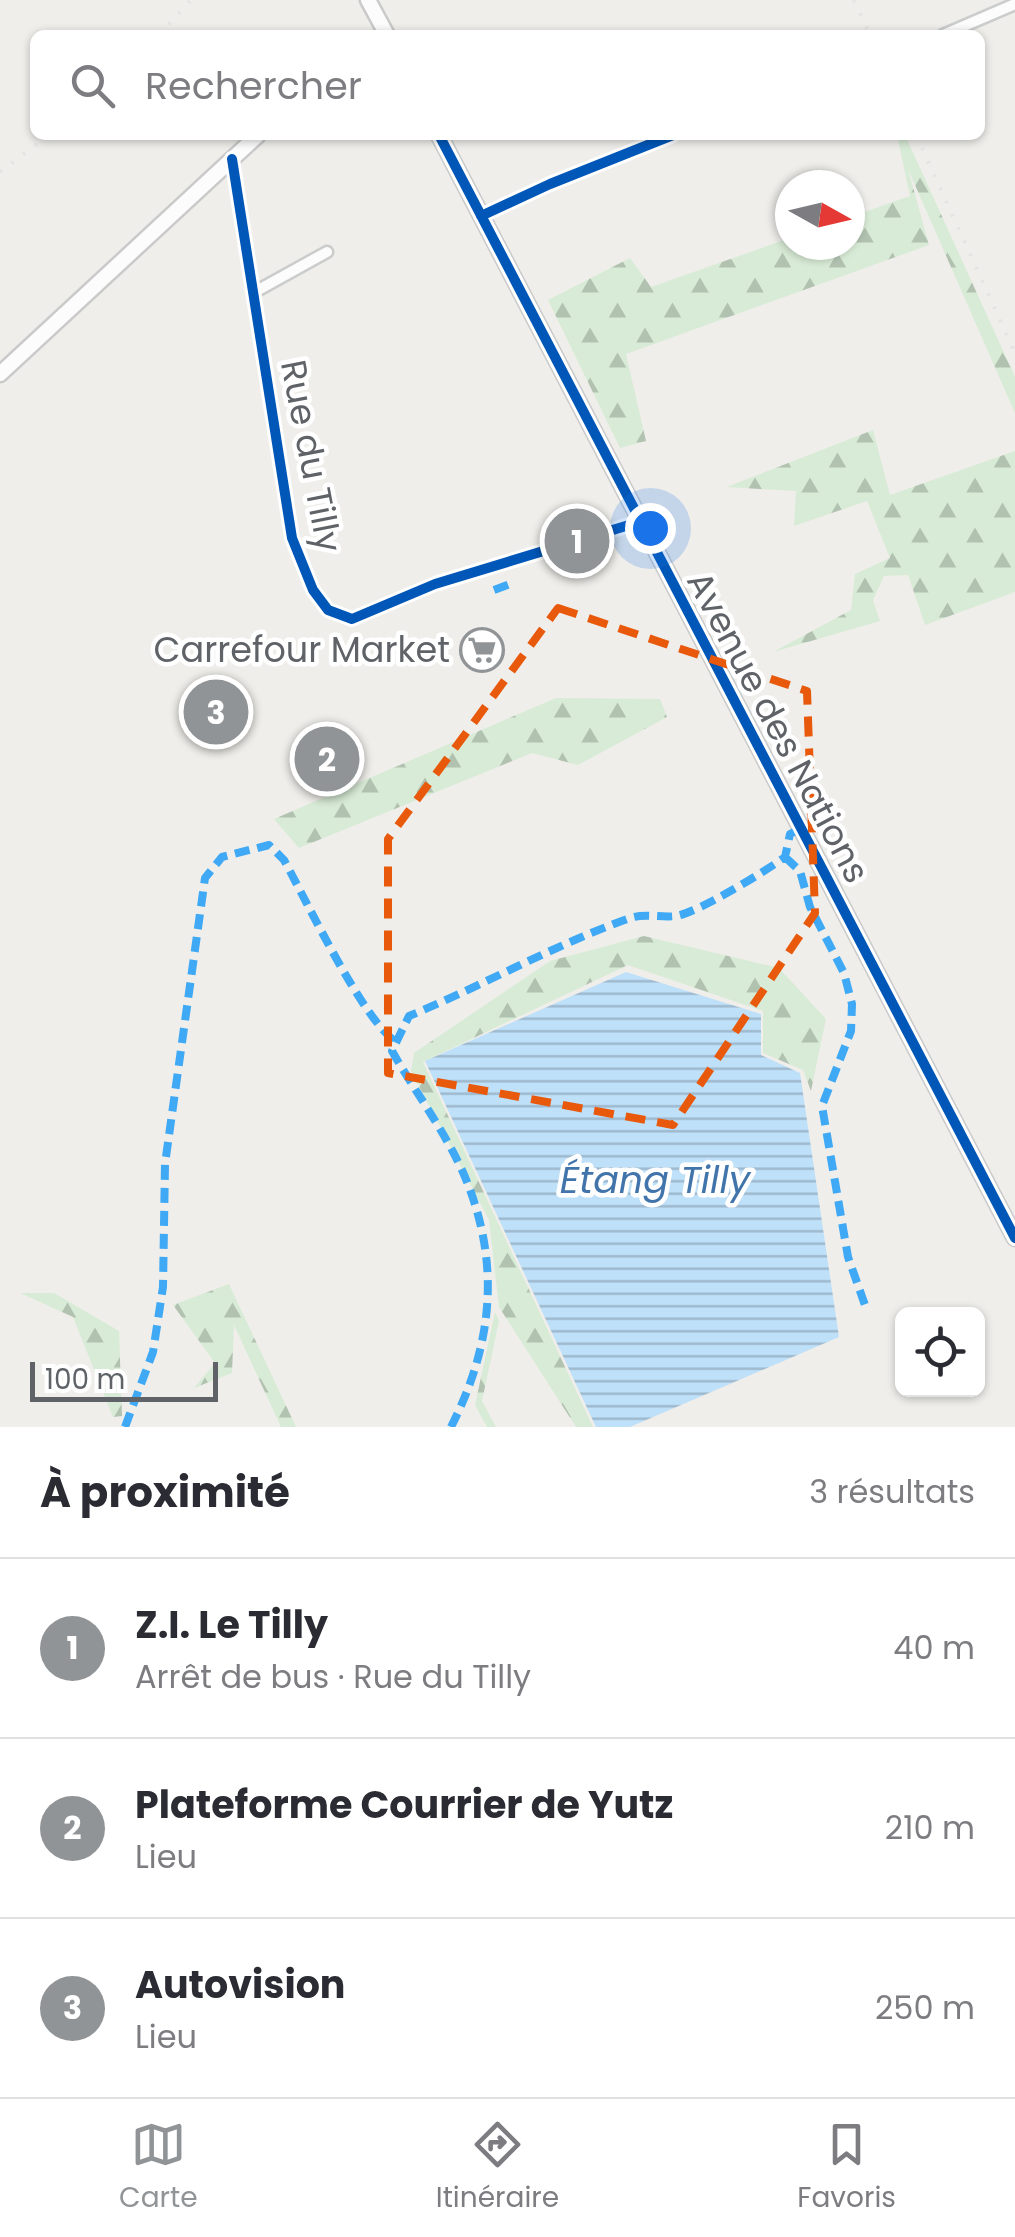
<!DOCTYPE html>
<html lang="fr">
<head>
<meta charset="utf-8">
<style>
	:root { --surface:#fff; --page:#f7f7f7; --text:#2b2b33; --muted:#7c7c81; --line:#e1e1e2; --accent:#919496 }
	body { margin:0; font-family:Poppins,sans-serif; background:var(--page); color:var(--text) }
	.controls { position:absolute; right:30px; bottom:30px; display:grid; overflow:hidden; border-radius:15px; box-shadow:0 2px 8px #0004 }
	.controls button { width:90px; height:90px; display:grid; place-items:center; padding:0; border:0; border-bottom:2px solid var(--line); background:var(--surface); color:var(--text); font:50px sans-serif }
	.compass { position:absolute; left:775px; top:170px; width:90px; height:90px; border-radius:50%; background:var(--surface); box-shadow:0 2px 8px #0004; rotate:98deg }
	.scale { position:absolute; left:30px; bottom:25px; width:188px; box-sizing:border-box; padding-left:10px; border:5px solid #5f6368; border-top:0; font-size:28px; line-height:35px; white-space:nowrap; color:#5f6368; -webkit-text-stroke:8px #fff; paint-order:stroke }
	.you { position:absolute; left:650px; top:528px; width:35px; height:35px; margin:-25px; border:8px solid #fff; border-radius:50%; background:#1a73e8; box-shadow:0 0 0 15px #1a73e833 }
	.badge { display:grid; place-items:center; width:65px; height:65px; border-radius:50%; background:var(--accent); color:#fff; font-size:32px; font-weight:700 }
	.pin { position:absolute; translate:-50% -50%; border:5px solid #fff; box-shadow:0 2px 10px #0006 }
	.list { margin:0; padding:0; list-style:none }
	h2 { display:flex; justify-content:space-between; align-items:center; height:130px; margin:0; padding:0 40px; font-size:42px }
	h2 small { font-size:32px; font-weight:400; color:var(--muted) }
	.list li { display:grid; grid-template-columns:65px 1fr auto; gap:30px; align-items:center; box-sizing:border-box; height:180px; padding:0 40px; border-top:2px solid var(--line) }
	.list b { display:block; font-size:38px; white-space:nowrap }
	.list p { margin:0; font-size:32px; white-space:nowrap; color:var(--muted) }
	.list em { font-size:32px; font-style:normal; color:var(--muted) }
	.icon { flex:none; width:55px; height:55px; fill:none; stroke:currentColor; stroke-width:2; stroke-linecap:round; stroke-linejoin:round }
	.map { position:relative; flex:none; width:1015px; height:1427px; overflow:hidden }
	.search { position:absolute; background:var(--surface); box-shadow:0 2px 8px #0004; left:30px; right:30px; top:30px; height:110px; display:flex; align-items:center; gap:25px; box-sizing:border-box; padding:0 35px; border-radius:15px; color:var(--muted); font-size:38px }
	.sheet { height:670px; background:var(--surface) }
	nav { display:flex; justify-content:space-around; align-items:center; box-sizing:border-box; height:140px; border-top:2px solid var(--line); background:var(--surface); font-size:28px; color:var(--muted) }
	nav a { display:grid; justify-items:center; gap:5px }
	nav .on { color:var(--accent) }
	.map>svg:first-child { display:block }
</style>
</head>
<body>
<div class="map">
<svg width="1015" height="1427" viewBox="0 0 1015 1427">
	<defs>
		<pattern id="forest-firs" width="22" height="20" patternUnits="userSpaceOnUse" patternTransform="scale(2.5)"><rect width="22" height="20" fill="#d8ebd6"/><path d="M5 1l3.5 6h-7zM16 11l3.5 6h-7z" fill="#b2c2b1"/></pattern>
		<pattern id="water-rules" width="6" height="5" patternUnits="userSpaceOnUse" patternTransform="scale(2.5)"><rect width="6" height="5" fill="#bfe0f9"/><path d="M0 2.5h6" fill="none" stroke="#9eb9cd"/></pattern>
	</defs>
	<rect width="100%" height="100%" fill="#efeeea"/>
	<path fill="url(#forest-firs)" d="M897,135H905L1015,377V413L908,169L929,245L626,354L646,441L620,448L548,300L630,258L651,287L790,238V245H850V217L910,196Z
		M873,430L890,495L1015,451V592L925,625L908,575L884,576L873,600L880,621L773,652L851,610L855,574L890,558L867,501L794,526L796,491L727,487Z
		M556,698L660,699L667,717L578,765L532,753L299,848L274,819Z
		M644,936L779,968L826,1019L811,1091L803,1070L763,1053V1011L628,965L423,1062L593,1427H576L499,1307L489,1220L411,1071L414,1053L550,961Z
		M229,1284L296,1427H281L234,1325L232,1373L194,1388L215,1363L173,1305Z
		M20,1293H54L119,1331L122,1416L113,1417L73,1317Z
		M495,1312L499,1321L482,1401L496,1427H487L475,1405Z"/>
	<path fill="url(#water-rules)" d="M626,972L761,1014V1055L800,1073L839,1337L630,1427H596L425,1061Z"/>
	<g fill="none" stroke-linecap="round" stroke-linejoin="round">
		<g stroke="#cbcccc" stroke-width="15">
			<path id="street" d="M943,35L1015,4
				M232,159L292,538L313,590L328,610L352,619L435,584L639,522
				M481,216L550,184L673,135
				M253,293L327,252"/>
		</g>
		<g stroke="#cacacb" stroke-width="19">
			<path id="secondary" d="M368,0L387,35
				M439,135L1015,1238
				M0,374L258,135"/>
		</g>
		<use href="#street" stroke="#fdfcfc" stroke-width="10"/>
		<use href="#secondary" stroke="#fdfcfc" stroke-width="14"/>
		<path stroke="#e4e4e4" stroke-width="4" stroke-dasharray="2.5 12" stroke-linecap="butt" d="M854,0L870,35
			M159,35L191,0
			M916,135L1015,353
			M0,172L49,135"/>
		<path stroke="#3fa9f5" stroke-width="8" stroke-dasharray="15 8" stroke-linecap="butt" d="M494,590L515,582
			M785,857L800,871L810,907L844,973L852,1004L851,1031L822,1106L848,1257L866,1308
			M125,1427L153,1352L163,1287L165,1164L205,878L222,857L269,845L284,860C306,900 363,1020 396,1042
			M451,1427C493,1344 501,1264 465,1177C448,1136 414,1090 392,1051L409,1016C484,985 554,945 630,918C645,913 661,918 676,916C697,913 766,871 785,857L790,834L800,829"/>
		<g stroke="#fff" stroke-width="16">
			<path id="cycleway" d="M439,135L1015,1238
				M232,159L292,538L313,590L328,610L352,619L435,584L639,522
				M481,216L550,184L673,135"/>
		</g>
		<use href="#cycleway" stroke="#0057b8" stroke-width="10"/>
	</g>
	<path fill="none" stroke="#e8590c" stroke-width="8" stroke-dasharray="20 12" stroke-linejoin="round" d="M558,608L807,691L815,913L673,1125L388,1073V839Z"/>
	<defs>
		<g id="supermarket-ring" transform="scale(2.25)"><circle r="9.5" fill="#fff" stroke="#919496" stroke-width="1.5"/><path d="M-6-5.5h2.5l.6 2H6L4.5 2H-2.5L-4.4-4H-6ZM-1.5 3.2a1.3 1.3 0 1 0 .1 0ZM3 3.2a1.3 1.3 0 1 0 .1 0Z" fill="#919496"/></g>
	</defs>
	<g fill-rule="evenodd">
		<use href="#supermarket-ring" x="482" y="650"/>
	</g>
	<g text-anchor="middle" stroke-width="9" stroke-linejoin="round" paint-order="stroke">
		<g font-size="35" fill="#5f6368" stroke="#fff">
			<text transform="translate(311 456) rotate(79)" y="12">Rue du Tilly</text>
			<text transform="translate(778 727) rotate(62)" y="12">Avenue des Nations</text>
		</g>
		<g font-size="35" fill="#5f6368" stroke="#fff" text-anchor="end">
			<text x="450" y="662">Carrefour Market</text>
		</g>
		<g font-size="38" font-style="italic" fill="#4174aa" stroke="#fff">
			<text x="655" y="1193">Étang Tilly</text>
		</g>
	</g>
</svg>
<div class="controls">
<button><svg class="icon" aria-label="locate" viewBox="0 0 24 24"><circle cx="12" cy="12" r="6"/><path d="M12 2v4M12 18v4M2 12h4M18 12h4"/></svg></button>
</div>
<svg class="compass" viewBox="-18 -18 36 36"><path d="M0-13l5 13h-10z" fill="#e53935"/><path d="M0 13l5-13h-10z" fill="#7c7c81"/></svg>
<div class="scale">100 m</div>
<div class="you"></div>
<div class="pin badge" style="left:577px;top:541px">1</div>
<div class="pin badge" style="left:327px;top:759px">2</div>
<div class="pin badge" style="left:216px;top:712px">3</div>
<div class="search"><svg class="icon" aria-label="search" viewBox="0 0 24 24"><circle cx="10" cy="10" r="6"/><path d="M15 15l6 6"/></svg>Rechercher</div>
</div>
<section class="sheet">
<h2>À proximité<small>3 résultats</small></h2>
<ul class="list">
<li><span class="badge">1</span><div><b>Z.I. Le Tilly</b><p>Arrêt de bus · Rue du Tilly</p></div><em>40 m</em></li>
<li><span class="badge">2</span><div><b>Plateforme Courrier de Yutz</b><p>Lieu</p></div><em>210 m</em></li>
<li><span class="badge">3</span><div><b>Autovision</b><p>Lieu</p></div><em>250 m</em></li>
</ul>
</section>
<nav>
<a class="on"><svg class="icon" aria-label="map" viewBox="0 0 24 24"><path d="M3 6l6-2 6 2 6-2v14l-6 2-6-2-6 2zM9 4v14M15 6v14"/></svg>Carte</a>
<a><svg class="icon" aria-label="directions" viewBox="0 0 24 24"><path d="M12 3l9 9-9 9-9-9zM9 14v-3h6M13 9l2 2-2 2"/></svg>Itinéraire</a>
<a><svg class="icon" aria-label="saved" viewBox="0 0 24 24"><path d="M7 4h10v16l-5-4-5 4z"/></svg>Favoris</a>
</nav>
</body>
</html>
